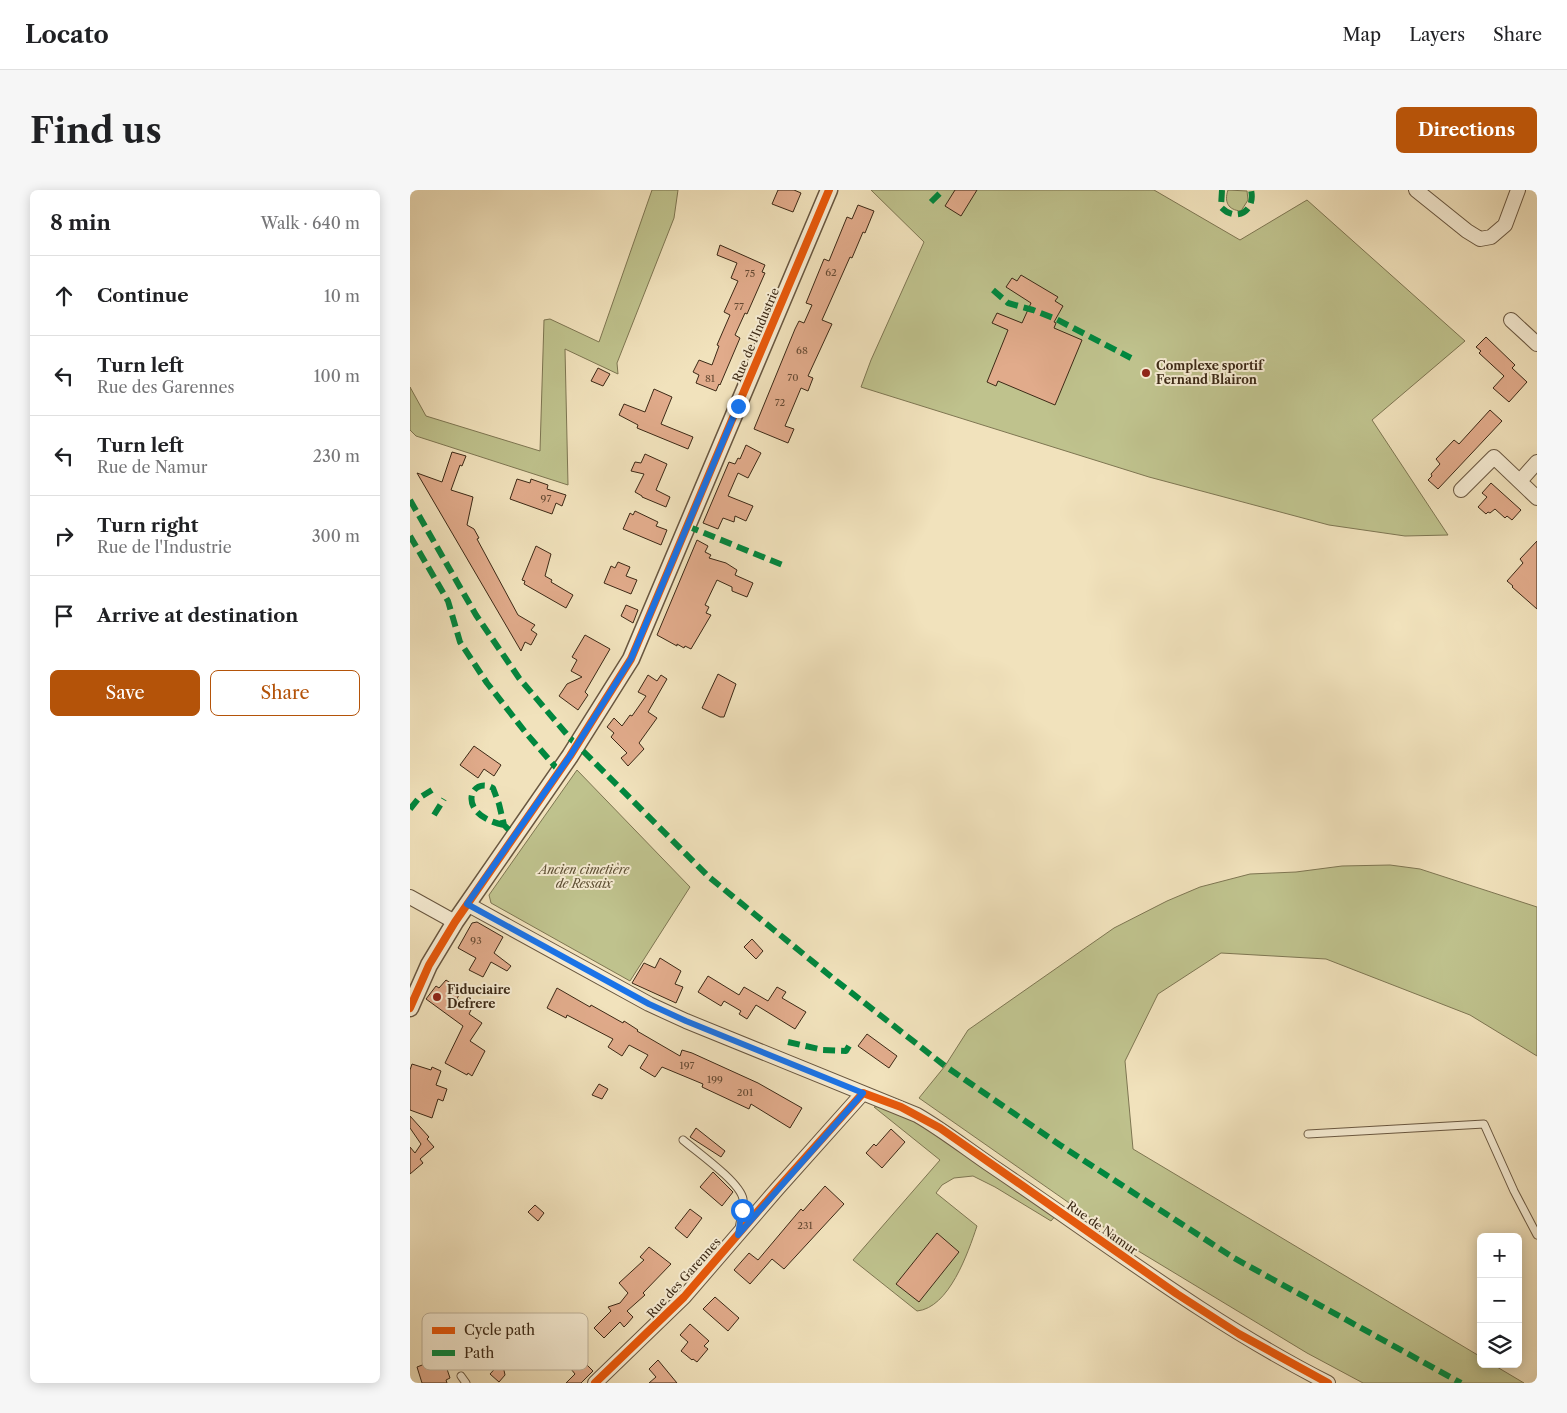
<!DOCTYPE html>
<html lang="en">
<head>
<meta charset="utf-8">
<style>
	:root { --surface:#fff; --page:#f6f6f6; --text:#202124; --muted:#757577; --line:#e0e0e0; --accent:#b45309 }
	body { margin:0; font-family:"Libre Caslon Text",serif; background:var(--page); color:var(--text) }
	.controls { position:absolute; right:15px; bottom:15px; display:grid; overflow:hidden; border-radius:8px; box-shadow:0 2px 12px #0003 }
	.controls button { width:45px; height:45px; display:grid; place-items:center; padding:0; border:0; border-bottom:1px solid var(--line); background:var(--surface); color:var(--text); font:25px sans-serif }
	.stop { position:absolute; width:15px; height:15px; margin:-11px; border:4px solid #1a73e8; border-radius:50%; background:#fff }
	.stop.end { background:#1a73e8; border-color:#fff; box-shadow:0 1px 5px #0008 }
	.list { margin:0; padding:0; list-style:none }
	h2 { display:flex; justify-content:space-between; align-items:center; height:65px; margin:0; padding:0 20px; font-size:21px }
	h2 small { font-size:16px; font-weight:400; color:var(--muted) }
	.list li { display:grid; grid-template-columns:32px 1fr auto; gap:15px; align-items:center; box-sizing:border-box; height:80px; padding:0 20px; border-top:1px solid var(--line) }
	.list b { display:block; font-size:19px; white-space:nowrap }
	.list p { margin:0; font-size:16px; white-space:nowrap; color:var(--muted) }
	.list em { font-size:16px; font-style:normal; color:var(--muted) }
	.actions { display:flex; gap:10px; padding:15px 20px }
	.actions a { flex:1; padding:11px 0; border:1px solid var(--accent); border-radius:8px; text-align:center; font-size:18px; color:var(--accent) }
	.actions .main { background:var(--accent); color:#fff }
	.icon { flex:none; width:28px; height:28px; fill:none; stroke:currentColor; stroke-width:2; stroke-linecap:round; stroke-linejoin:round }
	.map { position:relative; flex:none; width:1127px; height:1193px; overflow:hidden; border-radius:8px }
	header { display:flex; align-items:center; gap:30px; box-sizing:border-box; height:70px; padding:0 25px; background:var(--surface); border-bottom:1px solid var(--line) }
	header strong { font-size:24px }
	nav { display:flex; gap:28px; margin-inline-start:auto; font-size:18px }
	.intro { display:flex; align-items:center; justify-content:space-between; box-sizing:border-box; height:120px; padding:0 30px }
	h1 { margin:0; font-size:35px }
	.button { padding:12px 22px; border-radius:8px; background:var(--accent); color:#fff; font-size:18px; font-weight:700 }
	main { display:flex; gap:30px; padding:0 30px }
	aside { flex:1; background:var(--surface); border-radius:8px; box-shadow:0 2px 12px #0003 }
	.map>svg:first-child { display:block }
</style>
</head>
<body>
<header>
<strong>Locato</strong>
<nav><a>Map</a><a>Layers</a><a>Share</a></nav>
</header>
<div class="intro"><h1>Find us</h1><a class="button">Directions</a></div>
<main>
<aside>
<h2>8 min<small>Walk · 640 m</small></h2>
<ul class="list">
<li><svg class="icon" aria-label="ahead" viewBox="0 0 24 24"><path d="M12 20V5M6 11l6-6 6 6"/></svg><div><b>Continue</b></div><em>10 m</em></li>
<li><svg class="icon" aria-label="left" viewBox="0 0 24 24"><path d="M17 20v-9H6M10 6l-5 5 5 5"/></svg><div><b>Turn left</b><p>Rue des Garennes</p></div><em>100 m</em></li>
<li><svg class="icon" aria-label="left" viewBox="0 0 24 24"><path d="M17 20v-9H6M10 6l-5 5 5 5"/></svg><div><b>Turn left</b><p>Rue de Namur</p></div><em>230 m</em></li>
<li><svg class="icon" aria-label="right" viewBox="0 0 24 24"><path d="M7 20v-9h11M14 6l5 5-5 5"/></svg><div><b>Turn right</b><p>Rue de l'Industrie</p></div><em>300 m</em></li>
<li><svg class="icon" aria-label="arrive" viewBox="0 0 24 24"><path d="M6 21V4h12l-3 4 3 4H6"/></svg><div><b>Arrive at destination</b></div></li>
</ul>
<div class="actions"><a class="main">Save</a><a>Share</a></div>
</aside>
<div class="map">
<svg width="1127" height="1193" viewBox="0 0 1127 1193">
	<rect width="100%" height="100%" fill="#f1e2bc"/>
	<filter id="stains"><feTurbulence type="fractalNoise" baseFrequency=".004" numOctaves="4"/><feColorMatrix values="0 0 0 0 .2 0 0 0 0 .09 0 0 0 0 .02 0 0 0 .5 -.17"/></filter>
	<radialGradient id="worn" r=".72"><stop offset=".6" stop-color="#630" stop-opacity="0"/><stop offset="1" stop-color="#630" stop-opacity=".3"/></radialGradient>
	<path fill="#bfc28d" stroke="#7e7652" d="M242,0H268L264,28L207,173L208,184L155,159L158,295L6,246L0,240V197L16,226L130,261L134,130L140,129L189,152Z
		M461,0H744L830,50L897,10L1055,151L962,230L1038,345L995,346L919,335L739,287L451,197L461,170L514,52Z
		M818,0L837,1L838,10L831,21C818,20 814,12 818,0Z
		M167,580L280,697L220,791L81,713L79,705Z
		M980,675L1010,679L1127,717V866L1060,825L916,769L811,763L748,804L715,871L723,959L1071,1167V1174H1082L1114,1193H953L897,1163L725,1059L509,908L535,876L558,840L704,738L757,711L790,697L840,684L886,682L932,676Z
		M477,915L501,927L647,1024L641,1031L585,997L563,986L544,988L532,995L526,1003L567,1036C558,1063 539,1118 507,1121L443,1070L530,970L464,917Z"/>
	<path fill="#e1ab8b" stroke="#3c2916" d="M368,0H384L391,3L383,22L362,14Z
		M545,0H567L551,26L535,16Z
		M448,15L464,21L455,43L453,42L442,68L440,67L412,130L422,134L398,186L403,188L398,201L391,198L375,236L384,239L378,253L344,239L385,139L389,131L394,133L402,115L396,113L414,69L419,71L437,27L442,29Z
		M310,55L355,75L352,82L355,83L337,124L335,123L325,145L330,148L310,195L309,194L306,201L286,193L289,185L283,182L289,170L302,175L309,156L307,155L320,125L314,122L328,91L321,88L327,73L307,65Z
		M611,85L648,107L645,111L653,116L644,132L646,133L644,138L672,150L645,215L588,191L586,196L577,192L598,140L582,133L587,123L612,133L621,113L596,97L602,88L607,91Z
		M1076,147L1105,175L1102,178L1117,192L1099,212L1083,198L1094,186L1069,163L1071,161L1066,157Z
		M188,178L200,184L193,196L181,191Z
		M244,199L262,207L251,234L283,247L278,259L227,238L228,235L209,225L214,214L235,222Z
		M1080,220L1092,231L1028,299L1018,290L1022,286L1021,284L1030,274L1026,269L1044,250L1049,254Z
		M336,255L351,263L338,288L328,283L318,306L343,316L336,331L325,326L324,332L313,328L308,339L293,333L319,272L325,274L328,268L330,269Z
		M42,262L56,266L52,276L50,275L41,300L63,307L57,335L64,339L69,348L67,349L108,425L125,435L121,440L127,444L121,455L115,452L111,461L7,283L32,292Z
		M235,264L257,274L246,300L260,307L256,317L232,307V306L225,302L234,284L221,281L225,272L231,273Z
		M107,289L120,293L121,289L138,295L137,299L156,305L152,316L146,313L142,324L100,309Z
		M1081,293L1111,320L1102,330L1097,326L1095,328L1085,319L1080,323L1078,322L1076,324L1068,317L1077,307L1072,303Z
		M225,321L248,332L246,336L257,340L251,355L213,339L220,323L223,325Z
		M287,350L298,356L295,362L301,365L299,368L316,373L327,380L325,385L343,393L337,407L322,401V397L307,390L295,415L299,417L296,423L301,425L281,459L275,456L274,458L267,454V456L247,445Z
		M1127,351V419L1102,397L1103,396L1097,391L1113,373L1110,369Z
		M126,356L141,364L135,386L142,390L141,392L163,405L156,418L114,394L115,391L112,390Z
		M208,372L220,377L216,386L227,390L221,404L194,393L201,376L205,378Z
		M216,415L228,420L223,433L211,426Z
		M175,445L200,459L175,502L178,505L168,520L149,506L157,494L172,487L161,481L167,470L162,467Z
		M308,484L326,494L314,527H310L292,518Z
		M238,485L247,491L251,485L257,489L238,522L247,528L229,553L234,559L218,576L211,568L217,563L201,547L204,543L197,537L204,528L212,536L220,525L222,526L236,506L228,502Z
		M64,556L91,575L84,586L74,579L68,588L50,575Z
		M67,732L93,747L84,763L101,776L97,781L81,772L73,787L59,780L66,768L48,758L62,733Z
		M342,749L353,761L346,769L334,757Z
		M250,768L271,781L265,794L273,797L266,813L222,793L234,773L245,778Z
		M298,786L329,805L334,797L358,811L367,797L376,802L372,808L396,822L385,839L346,815L337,829L329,824L331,821L314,811L311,816L288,802Z
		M36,790L51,800L47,809L50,811L49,812L61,820L59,824L72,833L60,851L75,861L62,886L58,883L57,885L35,873L53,836L16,809L26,796L29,798Z
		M147,798L180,817L181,815L213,833L214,831L228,840L227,841L270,866L272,860L282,863L348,893L392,918L380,938L341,914L339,919L292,897L293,894L252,877L245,887L230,878L238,865L219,855L212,866L198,857L203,849L157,825L156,828L137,818Z
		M457,844L487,866L479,878L448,856Z
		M2,874L21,880L22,877L31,881L26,895L37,899L33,911L28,909L22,928L0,920V880Z
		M189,894L198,899L192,909L182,905Z
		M0,926L19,947L17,949L24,957L10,969L13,973L0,984V957L5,963L11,954L0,938Z
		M286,938L315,961L311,967L280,947Z
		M481,939L495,952L472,978L456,963L464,954L466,956Z
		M303,982L323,1002L312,1016L290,997Z
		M415,996L434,1014L374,1079L362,1069L340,1094L324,1080L339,1063L348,1070L391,1019L393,1021Z
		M125,1015L134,1023L128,1031L118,1022Z
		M280,1019L292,1028L277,1048L265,1038Z
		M527,1043L549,1062L509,1112L486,1094Z
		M239,1057L261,1074L233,1103L235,1105L217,1121L223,1127L217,1134L214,1137L210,1132L194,1148L184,1138L201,1121L198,1117L210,1113L218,1103L209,1093L234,1070L230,1067Z
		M305,1107L329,1128L318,1141L293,1119Z
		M280,1134L299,1151L294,1156L298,1159L287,1172L283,1169L282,1170L271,1161L278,1152L270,1145Z
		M33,1167L40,1188L36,1190L37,1193H12L7,1177Z
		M171,1169L183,1181L171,1193H156L165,1184L161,1179Z
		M248,1170L267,1193H239L246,1187L239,1179Z
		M92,1171L95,1185L89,1192L80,1184Z"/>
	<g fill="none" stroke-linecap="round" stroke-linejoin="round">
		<g stroke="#695740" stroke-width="9">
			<path id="service" d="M898,944L1074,934L1104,1001L1127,1045
				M273,950C287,962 330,992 333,1009C334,1019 330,1030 329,1040
				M51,1186L56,1193"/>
		</g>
		<g stroke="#695740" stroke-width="16">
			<path id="minor" d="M1006,0L1057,41L1070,49L1081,47L1095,35L1108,0
				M1101,130L1127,154
				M1110,291L1127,272
				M1051,300L1084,267L1127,308
				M0,707L45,732
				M57,714L239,814L276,831L507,925C533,940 557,959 582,976C692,1050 798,1132 918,1193
				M185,1193L274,1107L368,998L453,903"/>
		</g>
		<g stroke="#695740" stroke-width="19">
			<path id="tertiary" d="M0,818L19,775L45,732L160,566L221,469L419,0"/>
		</g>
		<use href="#service" stroke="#f6ecd3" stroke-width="7"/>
		<use href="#minor" stroke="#f6ecd3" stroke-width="14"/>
		<use href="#tertiary" stroke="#f6ecd3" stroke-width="16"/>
		<path stroke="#00873e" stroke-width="6" stroke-dasharray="12 6" stroke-linecap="butt" d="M812,0L811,17C826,33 846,21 841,0
			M521,12L533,0
			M583,100L598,113L623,120L646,129L721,168
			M0,310L66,425L109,488L160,548L299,687L424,789L535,876L650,955L824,1068L1051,1193
			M277,336L375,376
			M0,346L38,411L50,452L77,493L116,543L149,581
			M0,619L9,608L22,600
			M24,625L34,609
			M94,635C45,625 60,585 83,598L89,614L94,635L104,645
			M378,852L413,860L436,861L439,856"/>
		<g stroke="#f6ecd3" stroke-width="11">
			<path id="cycleway" d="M0,818L19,775L45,732L160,566L221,469L419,0
				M185,1193L274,1107L368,998L453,903L491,917L530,938L767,1104L829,1144L918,1193"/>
		</g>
		<use href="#cycleway" stroke="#e8590c" stroke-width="8"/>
	</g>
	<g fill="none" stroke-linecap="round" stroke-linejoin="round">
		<path stroke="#1a73e8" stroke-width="6" d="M328,216L221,469L160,566L57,714L239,814L276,831L453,903L328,1045L332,1020"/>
	</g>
	<g fill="#8f2418" stroke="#f6ecd3" stroke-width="2">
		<circle cx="736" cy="183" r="5"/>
		<circle cx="27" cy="807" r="5"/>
	</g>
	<g text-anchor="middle" stroke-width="4" stroke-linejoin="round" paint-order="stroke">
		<g font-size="10" fill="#654a33">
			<text x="421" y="86">62</text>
			<text x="340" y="87">75</text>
			<text x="329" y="120">77</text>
			<text x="392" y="164">68</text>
			<text x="383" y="191">70</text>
			<text x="300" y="192">81</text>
			<text x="370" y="216">72</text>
			<text x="136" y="312">97</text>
			<text x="66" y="754">93</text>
			<text x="277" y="879">197</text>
			<text x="305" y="893">199</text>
			<text x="335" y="906">201</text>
			<text x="395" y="1039">231</text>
		</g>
		<g font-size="12" fill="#3c2916" stroke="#f6ecd3">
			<text transform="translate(346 145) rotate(-67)" y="4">Rue de l'Industrie</text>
			<text transform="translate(692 1038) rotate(35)" y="4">Rue de Namur</text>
			<text transform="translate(274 1088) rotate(-48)" y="4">Rue des Garennes</text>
		</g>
		<g font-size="12" font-weight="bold" fill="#3c2916" stroke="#f6ecd3" text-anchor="start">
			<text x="746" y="180">Complexe sportif<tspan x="746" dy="14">Fernand Blairon</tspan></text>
			<text x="37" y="804">Fiduciaire<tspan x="37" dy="14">Defrere</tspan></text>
		</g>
		<g font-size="12" font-style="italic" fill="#5d4f34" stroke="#f6ecd3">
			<text x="174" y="684">Ancien cimetière<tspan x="174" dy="14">de Ressaix</tspan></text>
		</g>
	</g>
	<rect x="12" y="1123" width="166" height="57" rx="8" fill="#f6ecd3" stroke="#beb29a" stroke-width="1"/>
	<rect x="22" y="1137" width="23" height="7" fill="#e8590c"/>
	<rect x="22" y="1160" width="23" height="6" fill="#00873e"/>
	<g font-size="14" fill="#3c2916">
		<text x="54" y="1145">Cycle path</text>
		<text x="54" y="1168">Path</text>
	</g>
	<rect width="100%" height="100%" filter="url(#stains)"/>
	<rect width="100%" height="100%" fill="url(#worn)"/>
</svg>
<div class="controls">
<button>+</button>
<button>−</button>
<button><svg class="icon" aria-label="layers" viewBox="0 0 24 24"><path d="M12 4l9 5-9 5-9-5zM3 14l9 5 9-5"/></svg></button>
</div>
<div class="stop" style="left:332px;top:1020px"></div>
<div class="stop end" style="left:328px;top:216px"></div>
</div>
</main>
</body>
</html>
